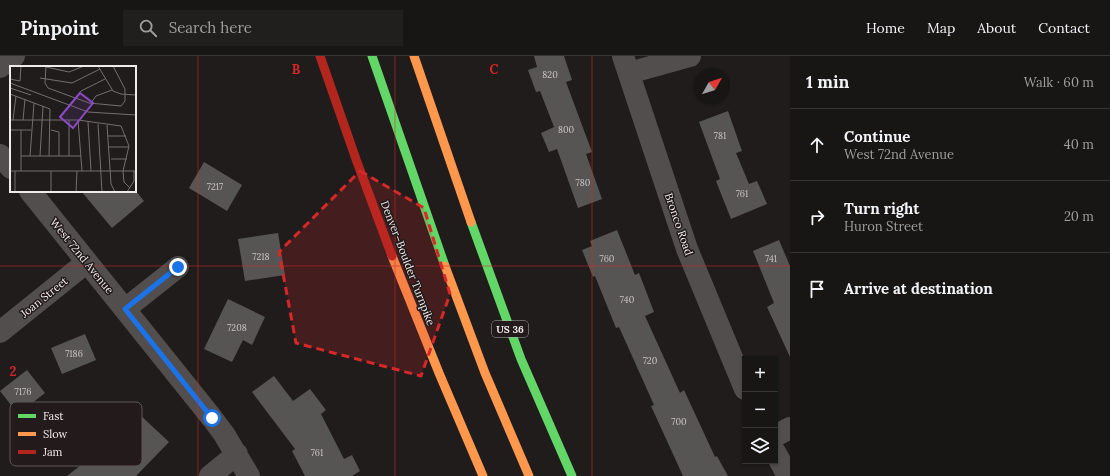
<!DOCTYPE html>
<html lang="en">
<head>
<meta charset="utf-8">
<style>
	:root { --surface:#181515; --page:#211e1e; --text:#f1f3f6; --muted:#9f9fa0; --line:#363434 }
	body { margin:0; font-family:Lora,serif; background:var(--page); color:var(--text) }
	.controls { position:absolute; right:12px; bottom:12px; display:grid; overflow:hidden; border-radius:0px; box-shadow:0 1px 3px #0004 }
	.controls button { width:36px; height:36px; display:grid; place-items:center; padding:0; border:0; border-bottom:1px solid var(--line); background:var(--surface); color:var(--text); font:20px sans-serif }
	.compass { position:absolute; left:694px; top:12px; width:36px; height:36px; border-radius:50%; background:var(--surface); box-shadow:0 1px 3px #0004; rotate:51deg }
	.stop { position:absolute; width:12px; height:12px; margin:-9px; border:3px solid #1a73e8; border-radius:50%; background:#fff }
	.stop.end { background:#1a73e8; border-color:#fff; box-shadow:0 1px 4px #0008 }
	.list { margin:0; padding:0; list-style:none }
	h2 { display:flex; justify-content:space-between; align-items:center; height:52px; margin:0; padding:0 16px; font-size:17px }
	h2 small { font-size:13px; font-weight:400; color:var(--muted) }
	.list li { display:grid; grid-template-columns:26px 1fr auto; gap:12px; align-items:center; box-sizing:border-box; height:72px; padding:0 16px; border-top:1px solid var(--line) }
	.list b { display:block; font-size:15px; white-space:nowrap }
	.list p { margin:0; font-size:13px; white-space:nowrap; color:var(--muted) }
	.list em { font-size:13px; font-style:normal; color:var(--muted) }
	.icon { flex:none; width:22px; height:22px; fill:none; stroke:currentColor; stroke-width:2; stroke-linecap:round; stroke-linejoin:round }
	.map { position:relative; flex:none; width:790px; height:420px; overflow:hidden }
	header { display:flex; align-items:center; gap:24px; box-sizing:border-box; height:56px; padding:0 20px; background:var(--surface); border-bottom:1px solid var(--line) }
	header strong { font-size:19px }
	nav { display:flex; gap:22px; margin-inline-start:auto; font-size:14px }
	.search { width:280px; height:36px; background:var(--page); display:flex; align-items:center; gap:10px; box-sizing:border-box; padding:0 14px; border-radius:0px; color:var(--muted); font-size:15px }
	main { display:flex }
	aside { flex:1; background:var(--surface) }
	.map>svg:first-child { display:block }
</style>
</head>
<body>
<header>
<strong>Pinpoint</strong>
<div class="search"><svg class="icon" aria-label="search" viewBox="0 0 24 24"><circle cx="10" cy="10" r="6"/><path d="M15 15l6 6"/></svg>Search here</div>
<nav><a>Home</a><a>Map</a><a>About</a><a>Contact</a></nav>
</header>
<main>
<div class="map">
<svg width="790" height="420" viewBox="0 0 790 420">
	<rect width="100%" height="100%" fill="#201c1c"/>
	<path fill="#575454" d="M534,0H564L572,24L566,26L592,96L586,98L602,143L578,152L557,93L549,96L541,77L554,71L540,35L536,36L528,14L537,11Z
		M728,55L742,95L736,97L749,128L757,125L767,148L731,163L716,125L720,123L699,66Z
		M204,106L242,129L227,155L189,132Z
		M81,135H136L144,145L112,172Z
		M617,174L635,219L639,217L654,256L645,260L680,337L684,334L715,401L717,400L728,420H683L651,350L654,349L619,271L616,272L595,220L593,221L582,194L592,190L590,185Z
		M278,177L285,219L245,225L238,183Z
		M779,184L790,210V301L767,251L774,247L753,195Z
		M228,243L265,261L252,289L243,284L232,306L204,293Z
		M85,278L96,304L62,318L51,292Z
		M27,314L45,337L18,358L0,335Z
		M274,320L293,345L310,333L326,354L321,358L344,403L352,399L360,415L352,420H305L292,395L295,393L252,336Z
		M139,358L169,386L136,420H67L95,398L97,401Z"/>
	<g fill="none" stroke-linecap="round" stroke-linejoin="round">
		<path stroke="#524e4e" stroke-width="22" d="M623,0L687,193L745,333
			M0,11L14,0
			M629,17L690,0
			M0,99L11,112
			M30,135L212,362L224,378L249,420
			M125,253L178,211
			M0,276L87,206
			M775,380L790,372
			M775,396L788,420
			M210,420L237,398"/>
		<path stroke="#63d668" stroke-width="9" d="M372,0L445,210
			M471,166L521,303L572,420"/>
		<path stroke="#ff974d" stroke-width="9" d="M414,0L471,166
			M392,200L439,317L483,420
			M445,210L485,317L529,420"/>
		<path stroke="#b3261e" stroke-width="9" d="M320,0L357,106L392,200"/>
	</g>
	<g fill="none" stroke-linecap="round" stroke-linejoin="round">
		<path stroke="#1a73e8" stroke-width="5" d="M178,211L125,253L212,362"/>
	</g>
	<path fill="#d62828" fill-opacity="0.2" stroke="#d62828" stroke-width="3" stroke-dasharray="8 5" stroke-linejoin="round" d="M360,115L424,152L450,238L421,320L296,287L279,196Z"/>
	<path fill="none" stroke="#d62828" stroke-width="1" stroke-opacity="0.55" d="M198,0V420M395,0V420M592,0V420M0,210H790"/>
	<g text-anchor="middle" stroke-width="3" stroke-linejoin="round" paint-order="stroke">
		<g font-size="9" fill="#cac5c5">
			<text x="550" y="22">820</text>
			<text x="566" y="77">800</text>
			<text x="720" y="83">781</text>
			<text x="583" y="130">780</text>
			<text x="215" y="134">7217</text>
			<text x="742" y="141">761</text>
			<text x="261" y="204">7218</text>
			<text x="607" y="206">760</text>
			<text x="771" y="206">741</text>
			<text x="627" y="247">740</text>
			<text x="237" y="275">7208</text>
			<text x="74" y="301">7186</text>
			<text x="650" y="308">720</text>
			<text x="23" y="339">7176</text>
			<text x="679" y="369">700</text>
			<text x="317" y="400">761</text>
		</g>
		<rect fill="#221a1b" stroke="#b2acad" stroke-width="1" x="492" y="265" width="36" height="16" rx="3"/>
		<g font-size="10" font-weight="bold" fill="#f0ebeb">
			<text x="510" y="277">US 36</text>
		</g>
		<g font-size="11" fill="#f0ebeb" stroke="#221a1b">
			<text transform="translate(679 168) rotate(71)" y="4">Bronco Road</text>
			<text transform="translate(82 200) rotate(51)" y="4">West 72nd Avenue</text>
			<text transform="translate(408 207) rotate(69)" y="4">Denver–Boulder Turnpike</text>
			<text transform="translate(44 241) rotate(-39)" y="4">Joan Street</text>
		</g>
	</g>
	<g transform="translate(10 10)">
		<rect width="126" height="126" fill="#201c1c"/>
		<path fill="none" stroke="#736f6f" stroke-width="1" d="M36,0L35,17L38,22L79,37L111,40L115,35V23L103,0M88,0L103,25L111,28L126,29M36,1L59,6L74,0M30,12L62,17L90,3M0,13L10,15L11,0M0,17L78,46L126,49M0,22L21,29M0,28L40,43L39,90M66,32L71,25L95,13M81,37L86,30L102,24M0,54H68L111,60L119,80L113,105L114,116L120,122M3,54L6,30M13,54L15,33M68,54L72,105M78,56L81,105M88,58L92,126M97,59L101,118L105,126M0,64H21M41,64L49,66V90M98,70H116M99,81H119M11,90H71M20,90L24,37M30,90L33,40M59,90V54M101,93H117M0,105H126M11,105V64M5,126V105M41,126V105M66,126L67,105M117,126L124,115V105"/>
		<path fill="#8d49c6" fill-opacity="0.15" stroke="#8d49c6" stroke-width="2" d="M70,27L83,37L63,62L50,51Z"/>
		<rect width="126" height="126" fill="none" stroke="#f0ebeb" stroke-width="2"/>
	</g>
	<rect x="10" y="346" width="132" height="64" rx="6" fill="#221a1b" stroke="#605959" stroke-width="1"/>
	<rect x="18" y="358" width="18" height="4" fill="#63d668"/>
	<rect x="18" y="376" width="18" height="4" fill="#ff974d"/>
	<rect x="18" y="394" width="18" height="4" fill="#b3261e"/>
	<g font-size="11" fill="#f0ebeb">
		<text x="43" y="364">Fast</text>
		<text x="43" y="382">Slow</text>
		<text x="43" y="400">Jam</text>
	</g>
	<g font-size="13" text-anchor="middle" font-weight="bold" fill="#d62828" stroke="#221a1b" stroke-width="3" stroke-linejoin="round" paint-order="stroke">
		<text x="296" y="18">B</text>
		<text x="494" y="18">C</text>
		<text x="13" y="320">2</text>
	</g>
</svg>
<div class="controls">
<button>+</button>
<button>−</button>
<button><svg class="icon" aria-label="layers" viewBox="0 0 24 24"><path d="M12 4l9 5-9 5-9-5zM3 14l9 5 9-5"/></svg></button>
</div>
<svg class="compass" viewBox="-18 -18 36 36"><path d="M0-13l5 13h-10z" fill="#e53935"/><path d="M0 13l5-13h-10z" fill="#9f9fa0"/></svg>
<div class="stop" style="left:212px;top:362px"></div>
<div class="stop end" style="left:178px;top:211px"></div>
</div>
<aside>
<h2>1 min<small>Walk · 60 m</small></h2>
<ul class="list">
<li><svg class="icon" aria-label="ahead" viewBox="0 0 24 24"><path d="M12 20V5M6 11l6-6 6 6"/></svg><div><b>Continue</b><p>West 72nd Avenue</p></div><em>40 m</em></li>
<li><svg class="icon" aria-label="right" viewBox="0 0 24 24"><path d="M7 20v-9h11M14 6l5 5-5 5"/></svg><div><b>Turn right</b><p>Huron Street</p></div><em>20 m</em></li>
<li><svg class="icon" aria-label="arrive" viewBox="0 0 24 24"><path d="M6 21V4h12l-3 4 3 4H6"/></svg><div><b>Arrive at destination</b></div></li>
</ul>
</aside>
</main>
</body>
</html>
